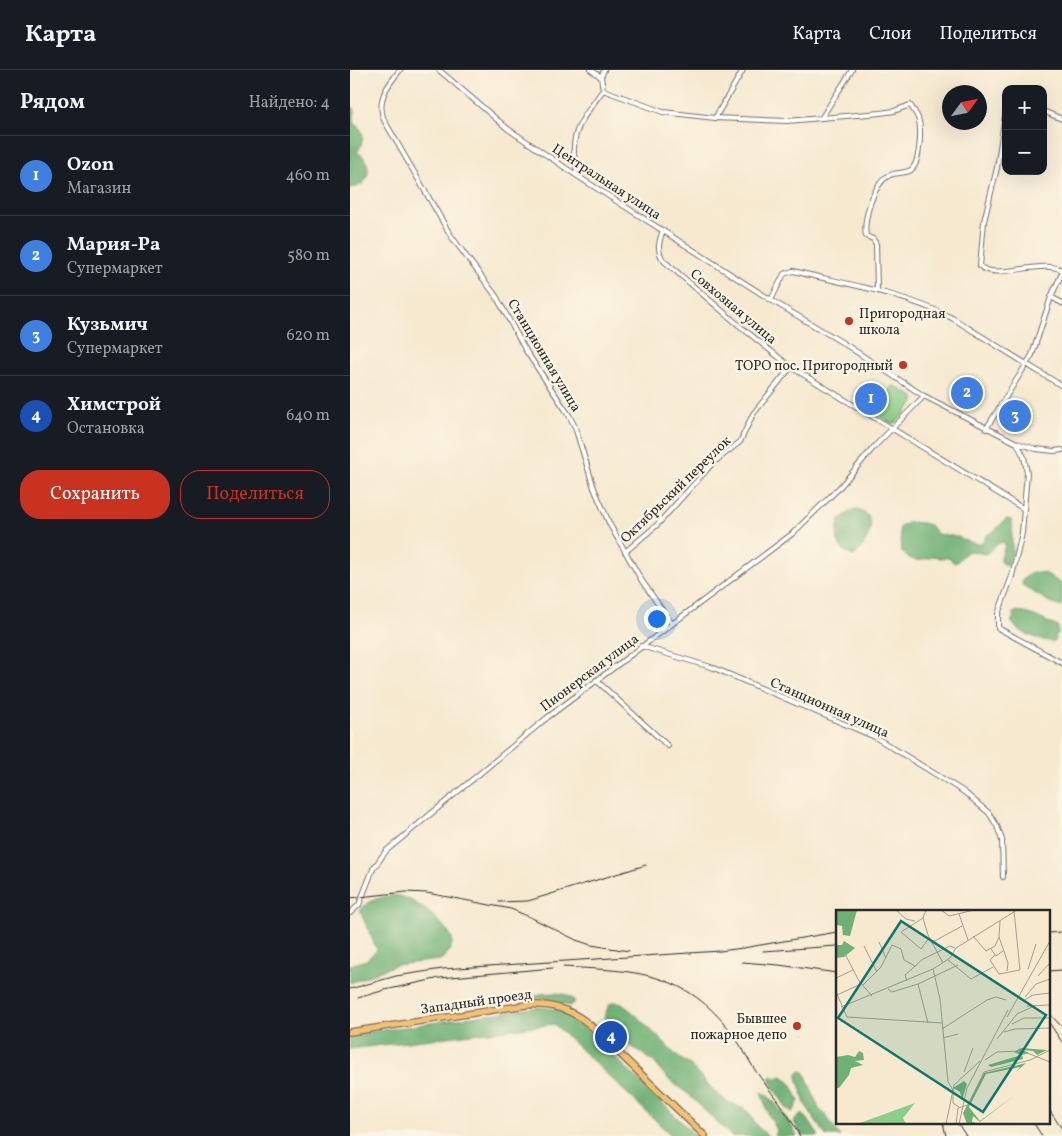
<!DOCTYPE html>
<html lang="ru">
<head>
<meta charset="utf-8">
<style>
	:root { --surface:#171b24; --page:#20242c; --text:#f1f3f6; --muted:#9ea1a6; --line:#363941; --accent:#c8321e }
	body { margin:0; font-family:Vollkorn,serif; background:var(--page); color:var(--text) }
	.controls { position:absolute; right:15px; top:15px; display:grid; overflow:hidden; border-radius:10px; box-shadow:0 5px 20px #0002 }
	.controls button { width:45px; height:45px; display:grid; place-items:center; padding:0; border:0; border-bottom:1px solid var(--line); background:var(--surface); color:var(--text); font:25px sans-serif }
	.compass { position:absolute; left:592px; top:15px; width:45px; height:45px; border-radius:50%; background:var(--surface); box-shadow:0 5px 20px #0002; rotate:57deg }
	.you { position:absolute; left:306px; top:548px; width:18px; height:18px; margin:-12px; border:4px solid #fff; border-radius:50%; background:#1a73e8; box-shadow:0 0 0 8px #1a73e833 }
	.badge { display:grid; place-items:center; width:32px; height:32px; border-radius:50%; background:var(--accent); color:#fff; font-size:16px; font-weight:700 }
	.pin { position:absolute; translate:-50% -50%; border:2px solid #fff; box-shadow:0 1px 5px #0006 }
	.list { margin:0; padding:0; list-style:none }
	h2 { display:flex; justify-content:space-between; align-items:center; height:65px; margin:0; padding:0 20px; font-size:21px }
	h2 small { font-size:16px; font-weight:400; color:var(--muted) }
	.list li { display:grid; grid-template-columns:32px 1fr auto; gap:15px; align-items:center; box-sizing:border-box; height:80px; padding:0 20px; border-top:1px solid var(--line) }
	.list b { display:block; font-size:19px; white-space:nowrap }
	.list p { margin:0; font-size:16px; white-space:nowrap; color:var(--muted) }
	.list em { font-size:16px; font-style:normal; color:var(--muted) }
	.actions { display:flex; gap:10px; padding:15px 20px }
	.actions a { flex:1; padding:11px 0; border:1px solid var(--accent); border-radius:20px; text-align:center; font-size:18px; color:var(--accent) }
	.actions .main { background:var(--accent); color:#fff }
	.map { position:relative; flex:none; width:712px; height:1066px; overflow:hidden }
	header { display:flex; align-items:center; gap:30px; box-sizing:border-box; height:70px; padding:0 25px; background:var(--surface); border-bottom:1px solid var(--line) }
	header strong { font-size:24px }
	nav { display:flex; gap:28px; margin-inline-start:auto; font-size:18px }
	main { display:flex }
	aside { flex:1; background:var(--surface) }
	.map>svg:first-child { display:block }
</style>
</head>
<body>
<header>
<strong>Карта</strong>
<nav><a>Карта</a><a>Слои</a><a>Поделиться</a></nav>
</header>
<main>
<aside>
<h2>Рядом<small>Найдено: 4</small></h2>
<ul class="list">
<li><span class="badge" style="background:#3f7fe0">1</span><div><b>Ozon</b><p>Магазин</p></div><em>460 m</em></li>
<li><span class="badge" style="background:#3f7fe0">2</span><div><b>Мария-Ра</b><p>Супермаркет</p></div><em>580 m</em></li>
<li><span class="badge" style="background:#3f7fe0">3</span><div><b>Кузьмич</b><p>Супермаркет</p></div><em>620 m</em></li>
<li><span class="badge" style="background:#1a4fb4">4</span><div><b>Химстрой</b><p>Остановка</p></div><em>640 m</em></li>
</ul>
<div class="actions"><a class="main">Сохранить</a><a>Поделиться</a></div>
</aside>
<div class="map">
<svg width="712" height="1066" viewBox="0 0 712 1066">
	<rect width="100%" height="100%" fill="#fcf5e5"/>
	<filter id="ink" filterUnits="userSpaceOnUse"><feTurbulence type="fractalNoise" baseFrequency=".02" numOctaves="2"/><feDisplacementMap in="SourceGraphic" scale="10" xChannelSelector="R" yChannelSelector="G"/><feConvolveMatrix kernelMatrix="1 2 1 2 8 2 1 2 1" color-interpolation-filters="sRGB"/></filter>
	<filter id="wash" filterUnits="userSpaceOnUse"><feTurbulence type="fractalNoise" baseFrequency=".0096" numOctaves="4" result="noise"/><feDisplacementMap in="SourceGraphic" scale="20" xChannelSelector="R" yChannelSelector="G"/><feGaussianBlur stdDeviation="1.12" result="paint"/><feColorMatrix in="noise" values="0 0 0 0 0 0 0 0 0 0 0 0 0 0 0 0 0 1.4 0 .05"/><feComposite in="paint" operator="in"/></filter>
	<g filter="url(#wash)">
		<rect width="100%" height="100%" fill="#f6e9d0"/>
		<path fill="#8ace88" stroke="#5a7c5a" d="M543,315L564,327V332L547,352L542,354L525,343Z"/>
		<path fill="#6fb174" stroke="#4d6e50" d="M0,36L4,38L5,42L3,53C16,59 14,72 7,83C18,85 21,102 15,111C12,116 5,117 0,118Z
			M506,439C510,441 515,443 517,445C527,455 513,481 503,486C485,477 486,468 489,450L502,440Z
			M656,449L661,450C664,458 661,464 662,471C662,481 664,488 657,495L653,494L650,490L655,475L653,472L647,474L636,484C617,482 622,476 607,492L604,493L598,487L592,489L585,486C569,491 564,494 551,481C553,472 549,465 550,457L558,452L573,453L580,455L587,464L609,467L613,470L628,474L633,472L637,465L643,462Z
			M682,502L695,503L712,514V537L701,533L672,515L673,509Z
			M667,541L685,546L708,557V564L704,566L706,570L702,572C688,569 668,564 661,551L664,547L662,544Z
			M45,825C63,827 93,851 102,868C103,877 98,885 90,890L45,895L0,913V895L16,890L27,880L10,841C18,829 32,827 45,825Z
			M190,924C200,923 219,921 225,932L219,936L199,929L186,928L185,926Z
			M264,932L272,934L287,946L328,987L340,995L365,1022L378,1032L394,1039L399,1043L407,1056L418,1066H381L338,1024L317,1008L304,992L277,973L259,957L254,947L259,935Z
			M189,937L211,940L226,949L346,1066H322L204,954L0,979V965Z
			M450,1000L455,1003L469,1039L475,1044L490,1066H476L455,1034L447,1007V1003Z
			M421,1006L426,1008L432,1006L442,1015L449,1031L443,1042L437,1039L419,1010Z
			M411,1022C422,1025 442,1055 447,1066H425L427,1060L418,1044Z
			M450,1044H452L457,1048L469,1066H452L444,1052Z"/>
	</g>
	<g filter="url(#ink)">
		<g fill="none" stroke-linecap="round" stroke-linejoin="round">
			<g stroke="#726e65" stroke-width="6">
				<path id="street" d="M50,0C37,16 26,30 34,50L101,166L146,226L176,281L219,345L225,357L244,418L260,455L292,511L322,554
					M89,0L158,59L229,107L421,230L493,273L574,326L667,373L686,379L704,381L712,380
					M241,0L251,7
					M253,20L313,42L365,48L437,51L530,43L544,41L560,35C563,39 566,43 568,48C572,58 570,89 563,98C558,105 545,101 538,106C523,115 513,150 516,166L523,169L526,174L527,221
					M656,39L647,98L634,151L630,196C644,211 692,189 712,200
					M693,41L712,49
					M472,47L502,0
					M365,48L393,0
					M229,107C215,66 231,51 253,20L251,7L254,0
					M313,160C309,171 306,181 314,191L391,257L441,297L674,439
					M701,227L712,233
					M421,230L434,204L443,201C496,214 553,223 602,248L712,316
					M636,359L682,285L701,227L712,203
					M667,373L674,387L677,403L672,463L662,506L648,544V558L712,593
					M275,482L307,455L363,393L390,372L403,344L441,297
					M291,576L364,598L525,667L590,707L614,722L639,743L647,756L652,770L653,807
					M246,610L318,676
					M0,843L9,835L23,799L36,781L198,647L442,464L489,418L524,377L574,326"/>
			</g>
			<g stroke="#726e65" stroke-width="8">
				<path id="primary" d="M0,962L176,935C201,934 219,938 239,954L355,1066"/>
			</g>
			<use href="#street" stroke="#fff" stroke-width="4"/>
			<use href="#primary" stroke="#f7c06c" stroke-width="5.5"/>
			<path stroke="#2b2b2b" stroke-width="1" d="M0,828L56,822L77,823L114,830L161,839L182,848L226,870L241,875L279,881
				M149,832L178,831L296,795
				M698,863L712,862
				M413,881L487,876
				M392,892L429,895L487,903
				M213,897C278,901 327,899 373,952C386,966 395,984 405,1000C419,1020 439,1044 450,1066
				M698,901L712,900
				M0,919L46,906L92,899L370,881L393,878L487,862
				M8,928L35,920L90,908L203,898
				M698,942L712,957
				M698,951L712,972
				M698,1038L712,1059
				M593,1052L596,1066
				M607,1052L616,1066
				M683,1052L692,1066"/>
		</g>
	</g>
	<g fill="#c8321e" stroke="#fcf5e5" stroke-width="2">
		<circle cx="499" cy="251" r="5"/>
		<circle cx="553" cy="295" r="5"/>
		<circle cx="447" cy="956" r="5"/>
	</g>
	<g text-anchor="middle" stroke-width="4.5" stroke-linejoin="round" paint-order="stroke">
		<g font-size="14" fill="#2b2b2b" stroke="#fcf5e5">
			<text transform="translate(257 111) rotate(33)" y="5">Центральная улица</text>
			<text transform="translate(384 236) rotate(40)" y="5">Совхозная улица</text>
			<text transform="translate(195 285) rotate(59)" y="5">Станционная улица</text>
			<text transform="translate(325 419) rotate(-44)" y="5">Октябрьский переулок</text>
			<text transform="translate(239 602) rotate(-37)" y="5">Пионерская улица</text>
			<text transform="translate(480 637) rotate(24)" y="5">Станционная улица</text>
			<text transform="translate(126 931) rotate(-8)" y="5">Западный проезд</text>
		</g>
		<g font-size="14" fill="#2b2b2b" stroke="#fcf5e5" text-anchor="end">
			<text x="509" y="248" text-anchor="start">Пригородная<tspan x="509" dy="16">школа</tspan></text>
			<text x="543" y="300">ТОРО пос. Пригородный</text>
			<text x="437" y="953">Бывшее<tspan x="437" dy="16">пожарное депо</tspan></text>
		</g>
	</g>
	<g transform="translate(486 840)">
		<rect width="214" height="214" fill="#f6e9d0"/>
		<path d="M79,193L67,208L70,214H21Z" fill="#8ace88"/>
		<path d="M0,0H21L14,26L7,25L6,16L1,15L0,27ZM8,31L19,38L8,47L0,48V35H6ZM185,138L211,140L201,145L197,141L187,140L193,143L186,145L187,149L155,157L152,155L185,145L178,142ZM23,141L27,143L28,150L19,151L27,155L15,158L13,165L3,178H0V147L12,145L19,147ZM190,153L180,162L184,157L150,164L133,197L144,211L179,185L144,212L137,206L136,212H141L131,214L127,203L148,163ZM128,171L131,174L126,190L124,182L117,178Z" fill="#6fb174"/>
		<path fill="none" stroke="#a59d8e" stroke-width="1" d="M60,0L70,9L79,11M90,0L87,8L92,25L107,53M105,0L113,6L138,0M123,4L132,30M87,8L65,22L85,39L93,28M164,11L163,27L172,53L171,61M137,26L150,41L159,36L163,27M43,32L50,48M95,33L126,16M28,36L41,62M155,39L160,46L167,41M9,44L23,71L36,86M159,45L154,50L163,64L184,60L178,1M112,50L135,69L157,57M97,59L104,89L112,172L117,180V193L123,197M192,59L200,34M202,66L214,53M0,68L17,60M71,71L69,65L87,49L114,36L119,38M82,74L92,113M27,75L45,57L56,35L65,39L68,50L79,56M52,79L56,82L82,74L122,55M0,82L11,107L106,113M1,85L25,74M189,87L200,74L214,69M187,91L197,85L214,83M191,96L214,95M5,97L97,59L114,48L120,38L181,0M171,107L214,31M176,114L188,108H214M106,119L151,90L160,87L170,90M168,122L179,119L214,118M107,128L122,124M161,129L181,104L196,97M149,150L161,142L186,141L214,152M128,162L137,138M110,214L118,175L144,151M120,214L122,198L132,195L148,162L194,150L214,140M123,214L131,178L172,100"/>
		<path fill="#0f766e" fill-opacity="0.15" stroke="#0f766e" stroke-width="2.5" d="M65,11L210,105L147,202L2,108Z"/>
		<rect width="214" height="214" fill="none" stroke="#2b2b2b" stroke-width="2.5"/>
	</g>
</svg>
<div class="controls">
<button>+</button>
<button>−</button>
</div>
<svg class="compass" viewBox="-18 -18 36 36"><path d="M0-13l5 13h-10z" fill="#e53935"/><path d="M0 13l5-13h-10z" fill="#9ea1a6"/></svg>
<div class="you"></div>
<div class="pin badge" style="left:521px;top:329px;background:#3f7fe0">1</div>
<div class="pin badge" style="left:617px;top:323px;background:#3f7fe0">2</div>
<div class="pin badge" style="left:665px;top:346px;background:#3f7fe0">3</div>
<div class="pin badge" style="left:261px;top:967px;background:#1a4fb4">4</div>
</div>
</main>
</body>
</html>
